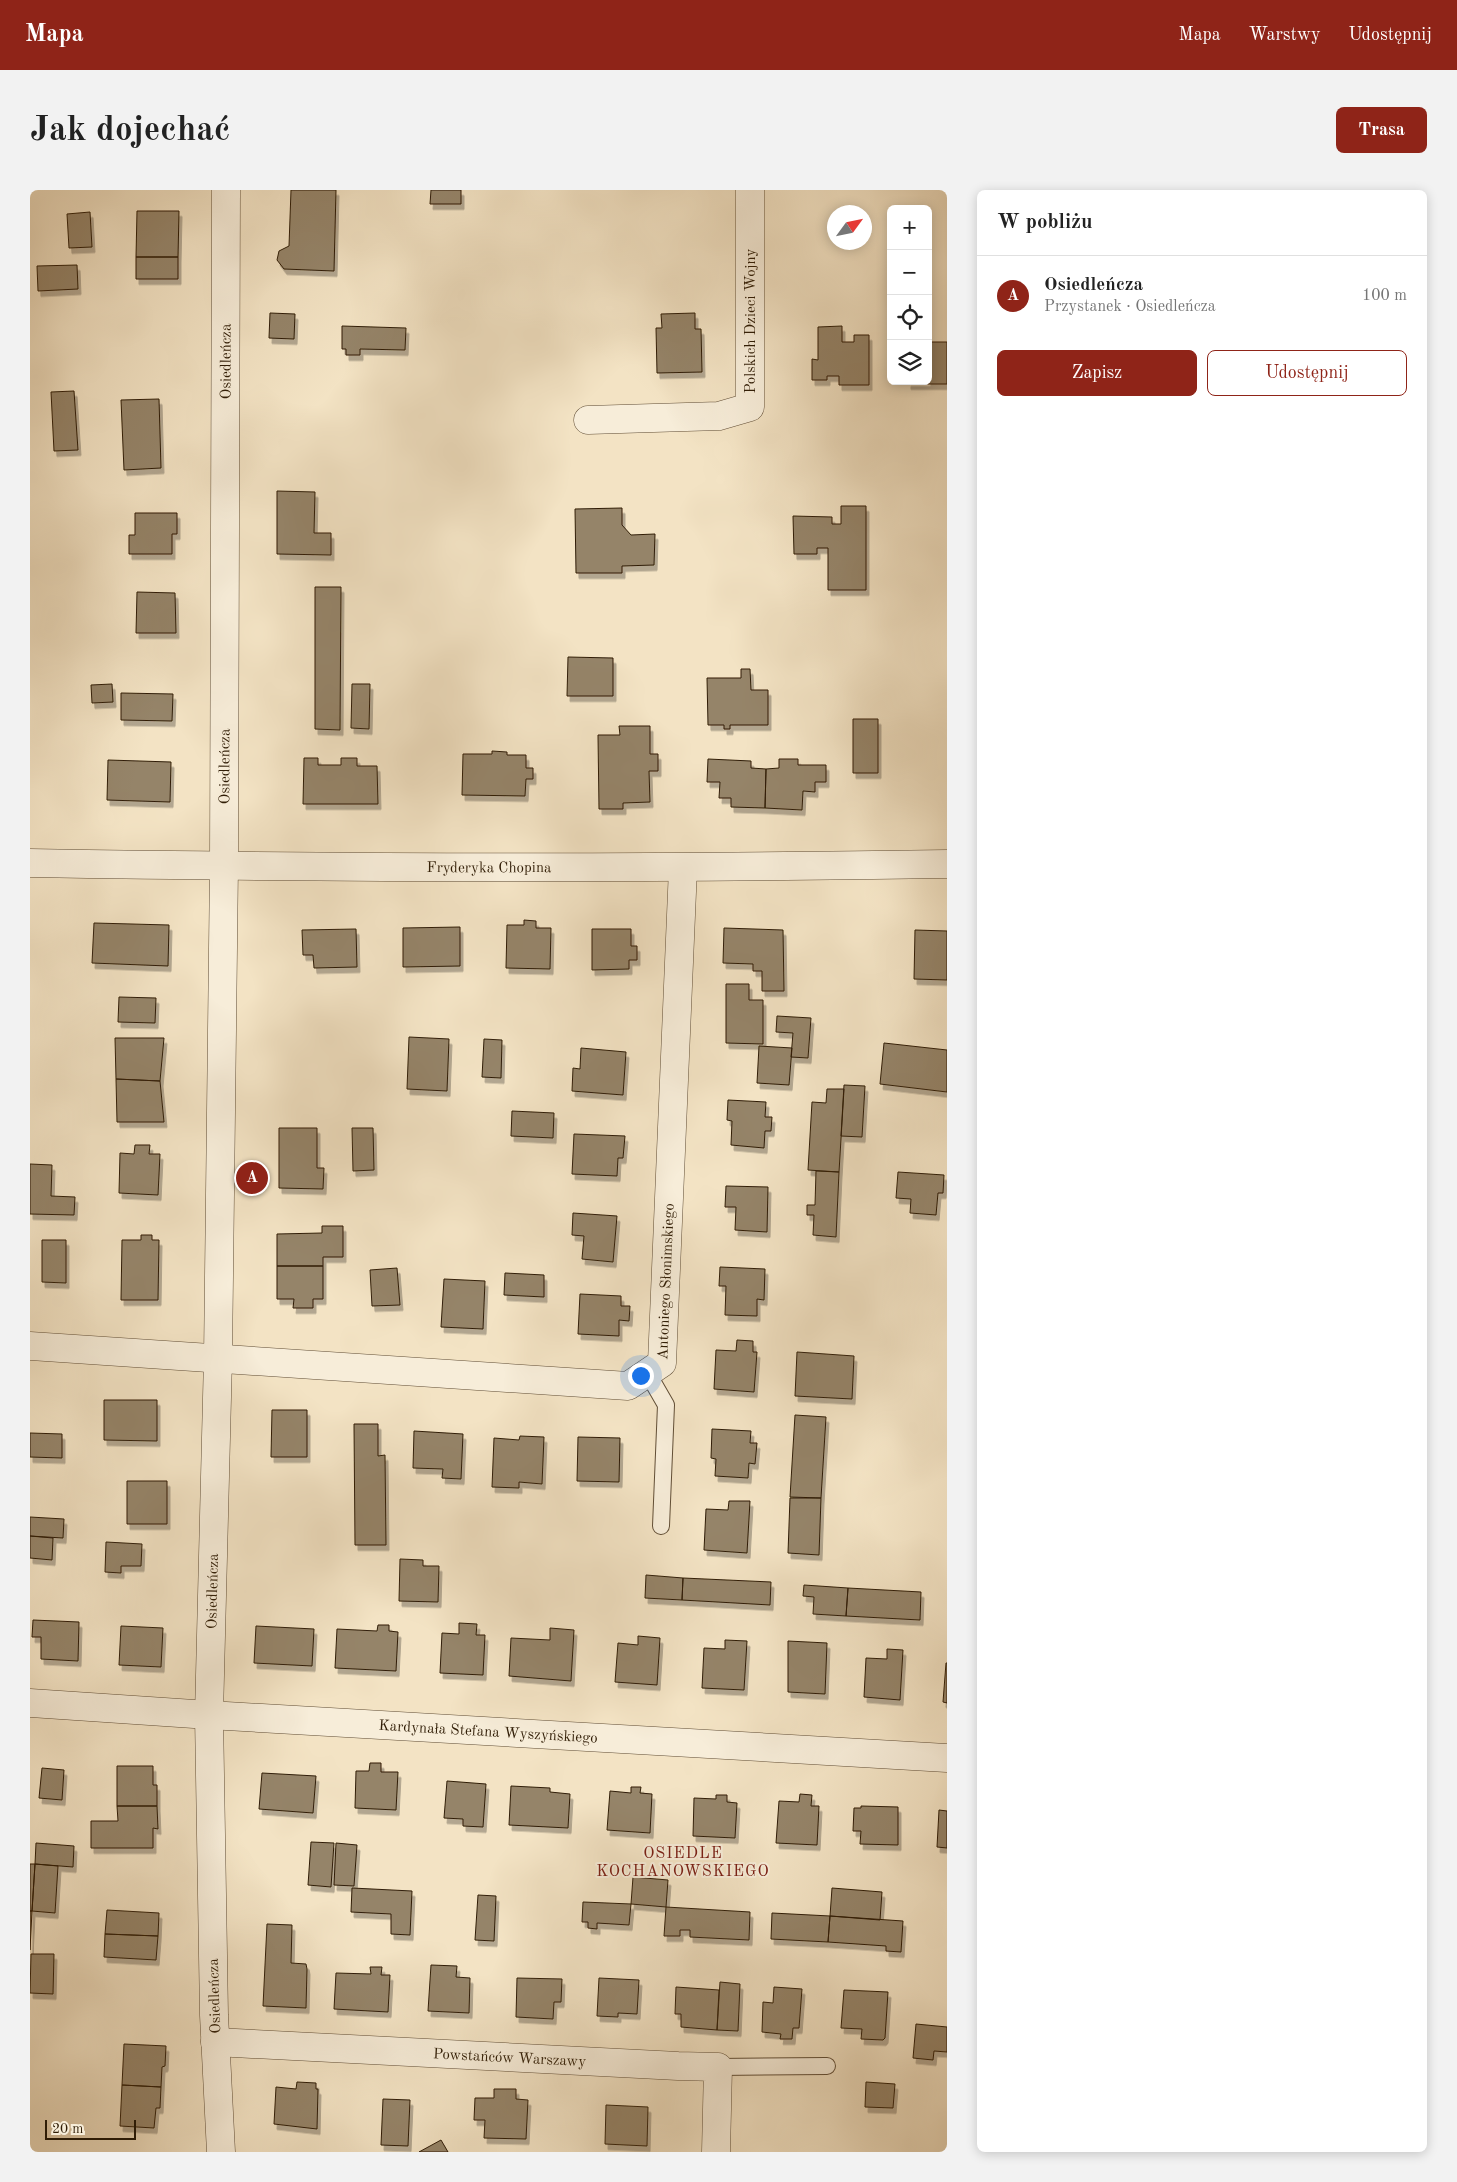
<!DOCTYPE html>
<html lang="pl">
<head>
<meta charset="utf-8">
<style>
	:root { --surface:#fff; --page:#f2f2f2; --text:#222; --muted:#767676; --line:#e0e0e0; --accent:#8f2418 }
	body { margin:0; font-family:"Old Standard TT",serif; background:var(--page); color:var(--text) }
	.controls { position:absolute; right:15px; top:15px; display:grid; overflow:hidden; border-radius:8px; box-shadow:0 2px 12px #0003 }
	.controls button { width:45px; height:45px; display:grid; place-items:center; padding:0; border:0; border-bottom:1px solid var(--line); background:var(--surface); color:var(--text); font:25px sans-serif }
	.compass { position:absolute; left:797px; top:15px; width:45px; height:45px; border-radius:50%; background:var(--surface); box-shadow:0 2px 12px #0003; rotate:57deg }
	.scale { position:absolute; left:15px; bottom:12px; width:91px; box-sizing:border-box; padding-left:5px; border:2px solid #301d06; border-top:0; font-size:14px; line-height:18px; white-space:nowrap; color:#301d06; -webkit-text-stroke:4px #f7edd9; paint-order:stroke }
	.you { position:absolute; left:610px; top:1185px; width:18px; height:18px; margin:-12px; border:4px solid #fff; border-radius:50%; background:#1a73e8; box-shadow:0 0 0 8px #1a73e833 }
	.badge { display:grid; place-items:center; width:32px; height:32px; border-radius:50%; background:var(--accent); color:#fff; font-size:16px; font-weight:700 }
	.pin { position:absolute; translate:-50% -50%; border:2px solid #fff; box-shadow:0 1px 5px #0006 }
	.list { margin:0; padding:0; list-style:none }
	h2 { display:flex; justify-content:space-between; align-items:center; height:65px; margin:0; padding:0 20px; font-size:21px }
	h2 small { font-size:16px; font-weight:400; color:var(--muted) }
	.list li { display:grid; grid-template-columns:32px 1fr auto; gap:15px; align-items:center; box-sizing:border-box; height:80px; padding:0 20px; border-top:1px solid var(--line) }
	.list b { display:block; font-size:19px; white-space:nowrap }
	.list p { margin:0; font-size:16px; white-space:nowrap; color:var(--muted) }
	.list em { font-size:16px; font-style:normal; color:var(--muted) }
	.actions { display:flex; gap:10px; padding:15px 20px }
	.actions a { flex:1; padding:11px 0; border:1px solid var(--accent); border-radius:8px; text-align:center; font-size:18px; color:var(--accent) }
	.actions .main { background:var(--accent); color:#fff }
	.icon { flex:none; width:28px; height:28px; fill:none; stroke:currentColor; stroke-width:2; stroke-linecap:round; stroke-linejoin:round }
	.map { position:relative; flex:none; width:917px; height:1962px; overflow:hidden; border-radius:8px }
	header { display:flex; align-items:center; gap:30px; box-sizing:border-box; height:70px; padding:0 25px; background:var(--accent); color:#fff }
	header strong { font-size:24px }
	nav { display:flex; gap:28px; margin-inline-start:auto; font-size:18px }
	.intro { display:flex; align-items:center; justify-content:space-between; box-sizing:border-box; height:120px; padding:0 30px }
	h1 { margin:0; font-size:35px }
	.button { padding:12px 22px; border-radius:8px; background:var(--accent); color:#fff; font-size:18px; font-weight:700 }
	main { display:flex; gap:30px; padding:0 30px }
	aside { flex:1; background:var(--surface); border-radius:8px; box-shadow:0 2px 12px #0003 }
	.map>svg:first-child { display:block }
</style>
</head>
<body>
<header>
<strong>Mapa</strong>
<nav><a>Mapa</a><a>Warstwy</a><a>Udostępnij</a></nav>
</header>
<div class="intro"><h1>Jak dojechać</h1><a class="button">Trasa</a></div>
<main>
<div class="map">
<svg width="917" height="1962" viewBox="0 0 917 1962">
	<defs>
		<filter id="shadow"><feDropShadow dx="3" dy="5.5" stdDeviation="0" flood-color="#0004"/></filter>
	</defs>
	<rect width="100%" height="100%" fill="#f3e3c4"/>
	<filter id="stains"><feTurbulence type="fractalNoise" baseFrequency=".004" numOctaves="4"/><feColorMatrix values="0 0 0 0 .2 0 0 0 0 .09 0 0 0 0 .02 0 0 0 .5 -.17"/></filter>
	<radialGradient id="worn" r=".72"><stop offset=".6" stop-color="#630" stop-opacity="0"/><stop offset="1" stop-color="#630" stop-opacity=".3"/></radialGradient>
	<path fill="#958469" stroke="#301d06" filter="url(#shadow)" d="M261,0H306L304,81L254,79L247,70L249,61L259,56Z
		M401,0H431V14H400Z
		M107,21H149L148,67H106Z
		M60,22L62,57L39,58L37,24Z
		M106,67H148V89H106Z
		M47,75L48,99L8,101L7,76Z
		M240,123L265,124L264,149L239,148Z
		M665,123V139H671L672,182L627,183L626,138H632L631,124Z
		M312,136L376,138L375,160L330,159V165H316V159H312Z
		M812,136V152H824V145H839V195H809V186H797V190H782V169L788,170V137Z
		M898,152H917V194H878V191H898Z
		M44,201L48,260L24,261L21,202Z
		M129,209L131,278L94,280L91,210Z
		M247,301L285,302L284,343H301V365L247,364Z
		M811,316H836V400H798V358H787V364H764L763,326L802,327V334H811Z
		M592,318V335L601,345L625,344L624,375L592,376V383H546L545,319Z
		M105,323H147V344H142V364H99V345H105Z
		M285,397H311L310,540L285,539Z
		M107,402L145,403L146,443H106Z
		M538,467L583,468V506H537Z
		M711,479H720L721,500H738V535H700V539H694V535H678L677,488H711Z
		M82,494L83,512L62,513L61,495Z
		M322,494H340L339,539L321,538Z
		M91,503L143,504L142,531L91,530Z
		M823,529H848V583H823Z
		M589,536H620V564H628V581H619L620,612L593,613V619H569L568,545H590Z
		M462,561L477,562V565H496V578H503V589H496L495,606L432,605L433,564H462Z
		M274,568H288V575H311V568H327V576H347L348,614H273Z
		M678,569L721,571V578L736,579L735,618L701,617V608H689L690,592H677Z
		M749,569H768V575H796V592H785V602L773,601L772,620L735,618L736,579L749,578Z
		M78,570L141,572L140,612L77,610Z
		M494,730L506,731V738H521L520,779L476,778L477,735H494Z
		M64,733L139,735L138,776L62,773Z
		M430,737V776L373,777V738Z
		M694,738L753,740L754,801H732V781H723V774L693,773Z
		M326,739L327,777L284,778L283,765H273L272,740Z
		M562,739H601V756H607V770H599V779L562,780Z
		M885,740L917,741V790L884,789Z
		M696,794H719V810H733V854L696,853Z
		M89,807L126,808L125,833L88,832Z
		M747,826L781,828L778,868L761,867L763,843L746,842Z
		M379,847L419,849L417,901L377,899Z
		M85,848H134L130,891L86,889Z
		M454,849L472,850L471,888L452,887Z
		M854,853L917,860V902L850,894Z
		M729,856L762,858L759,895L727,893Z
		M551,858L596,862L593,905L542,901L543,878L550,879Z
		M86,889L130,891L134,932H87Z
		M814,895L835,896L832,947L811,946Z
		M797,899H814L809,982L778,980L782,912L796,913Z
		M698,910L736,912L735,927H742L741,941H735L734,958L701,955L702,931L697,930Z
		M482,921L524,923L523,948L481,946Z
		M249,938H287V978H294L293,999L249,998Z
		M322,938H343L344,980L323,981Z
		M544,944L595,946L593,968H588L587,986L542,984Z
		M105,955H120L119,964H130L128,1005L89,1003L90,963L104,964Z
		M0,974L22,975L21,1006L45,1007L44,1025L0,1024Z
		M786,981L809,982L806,1047L783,1045L784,1025H777V1015H785Z
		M868,982L914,985L913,1003H908L906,1025L880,1023L881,1009L866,1008Z
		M696,996L738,997L737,1042L705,1040L706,1017H695Z
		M543,1023L587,1026L583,1072L552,1069L554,1046L542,1045Z
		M292,1036H313V1067H293V1076H247V1044L292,1043Z
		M111,1045H122V1050H129L128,1110H91L92,1050H111Z
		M12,1050H36V1093L12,1092Z
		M247,1076H293V1109H283V1118H263L264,1109H247Z
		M690,1077L735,1079L734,1110L727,1109V1126L695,1125L696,1096H689Z
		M367,1078L370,1115L342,1116L340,1080Z
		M475,1083L514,1085V1107L474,1105Z
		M414,1089L455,1091L453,1139L411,1137Z
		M550,1104L591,1106V1116H600L599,1131L589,1130V1146L548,1144Z
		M707,1150L723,1151V1162H727L724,1202L684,1199L686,1160L706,1161Z
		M767,1162L824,1166L822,1209L765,1206Z
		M74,1210H127V1251L74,1250Z
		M242,1220H277V1267H241Z
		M765,1225L796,1227L791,1308L760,1307Z
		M324,1234H348V1266L355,1265L356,1355H325Z
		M682,1239L721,1241L720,1253H727L725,1274L719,1273L718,1288L685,1286L686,1269L681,1268Z
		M384,1241L433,1244L431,1289L412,1288L413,1279L383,1278Z
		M0,1243L32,1244V1268L0,1267Z
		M490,1246L514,1247L512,1294L489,1292V1298L462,1297L464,1248L489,1250Z
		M548,1247L590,1248L589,1292L547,1291Z
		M97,1291H137V1334H97Z
		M760,1308H791L789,1365L758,1363Z
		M699,1311H720L717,1363L674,1360L676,1319L698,1320Z
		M0,1327L34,1329L33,1348L0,1346Z
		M0,1346L23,1348L22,1370L0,1368Z
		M76,1352L112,1354L111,1376H91V1383L75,1382Z
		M370,1369L393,1370V1376H409L408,1412L369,1411Z
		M616,1385L653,1388L652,1410L615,1408Z
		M653,1388L741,1392L740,1415L652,1410Z
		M774,1395L818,1398L816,1426L783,1424L784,1407L773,1406Z
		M818,1398L891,1402L890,1430L816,1426Z
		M3,1430L49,1432L48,1471L11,1469V1447H2Z
		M429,1433L447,1434L446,1445H455L453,1485L410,1483L412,1443L429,1444Z
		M348,1435H359V1441L368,1442L366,1481L305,1478L307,1439L347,1441Z
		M91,1436L133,1438L131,1477L89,1475Z
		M226,1436L284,1439L282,1476L224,1473Z
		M520,1438L544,1440L541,1491L479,1486L481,1448L520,1450Z
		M608,1446L630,1448L627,1495L585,1492L588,1453L608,1455Z
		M695,1450L717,1451L714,1500L672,1498L674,1458L695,1459Z
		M758,1451L797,1453L795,1504L758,1502Z
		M857,1459L873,1460L870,1510L834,1507L836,1468L857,1469Z
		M916,1473H917V1513L913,1512Z
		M340,1573H351V1582H368L366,1620L325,1618L326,1581H339Z
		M87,1576H123V1595H127V1616H87Z
		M12,1578L34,1580L32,1610L9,1608Z
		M232,1583L286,1586L283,1623L229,1619Z
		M417,1591L456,1594L453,1637L433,1636V1629L414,1628Z
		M481,1596L520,1598V1602L540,1604L538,1638L479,1635Z
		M601,1597H611L610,1603L622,1604L620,1643L577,1640L580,1601L601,1603Z
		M770,1604L782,1605L781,1616H789L787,1655L746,1653L749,1611L769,1612Z
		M686,1605H697V1612L707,1613L705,1648L663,1646L664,1608L686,1609Z
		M87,1616H127L128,1639L123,1638V1658H61V1631H88Z
		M831,1616L868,1617V1655L830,1654L831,1641H823L824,1618H831Z
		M909,1620L917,1621V1658L907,1657Z
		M281,1652L304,1653L301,1697L278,1695Z
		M6,1653L44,1656L43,1677L5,1674Z
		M306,1653L327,1655L324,1696L304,1695Z
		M0,1674H5L2,1721H0Z
		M5,1674L28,1676L25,1723L2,1721Z
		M603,1687L638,1690L636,1717L601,1714Z
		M322,1698L382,1701L380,1745L361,1744V1724L321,1722Z
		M802,1698L852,1702L850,1730L800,1726Z
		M448,1705L466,1706L464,1751L445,1750Z
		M553,1712L601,1714L599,1735L567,1733V1739L558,1738V1732H552Z
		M636,1717L720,1722L719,1750L660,1747V1740H650V1746H634Z
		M77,1720L129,1723L128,1746L75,1744Z
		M0,1721H2L0,1760Z
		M742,1723L800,1726L798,1752L741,1749Z
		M800,1726L873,1731L871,1762L856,1761V1756L798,1752Z
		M237,1734L262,1735L261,1773L276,1774L277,1779L276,1818L233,1816Z
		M75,1744L128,1746L126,1770L74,1767Z
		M1,1764H24L23,1804L0,1803Z
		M401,1775L427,1776L426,1787L440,1788L439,1823L398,1821Z
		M340,1777H352L351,1785H360L358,1822L304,1819L306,1783L341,1784Z
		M487,1788L532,1789L531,1812H524L523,1829L486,1827Z
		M569,1788L609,1790L607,1824L588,1823V1827L567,1826Z
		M690,1792L710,1794L708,1841L687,1840Z
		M646,1797L689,1800L687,1840L651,1837V1824H645Z
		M744,1797L772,1799L769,1838H763L762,1849H750L751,1844L732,1842L733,1812L743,1813Z
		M814,1800L858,1802L855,1848L853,1850L831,1849L832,1839L811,1838Z
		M886,1834L917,1837V1862L904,1861L903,1870L883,1868Z
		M94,1854L136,1856L135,1876L132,1877L131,1897L92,1895Z
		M267,1892L286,1893V1899H288L287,1939L244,1934L246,1897L266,1899Z
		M836,1892L865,1894L863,1918L835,1917Z
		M92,1895L131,1897L130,1918H126L124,1938L90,1936Z
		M464,1899H486V1909L498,1910L496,1949L454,1948L455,1930H444L445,1908H464Z
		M353,1909L380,1910L378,1956L351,1955Z
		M576,1915L618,1917L617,1956L575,1954Z
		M411,1950L418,1962H389Z"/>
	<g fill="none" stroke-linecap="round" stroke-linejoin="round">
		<g stroke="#614e36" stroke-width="18">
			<path id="service" d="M617,1182L636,1215L631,1336
				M688,1877L797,1876"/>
		</g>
		<g stroke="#614e36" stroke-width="29">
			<g id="minor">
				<path d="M558,230L689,226L720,217V0"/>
				<path id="s1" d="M0,673C306,678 611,679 917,674"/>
				<path id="s2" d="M0,1156L598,1196L632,1173L653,678"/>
				<path id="s3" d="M0,1513L179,1525L917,1568"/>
				<path id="s4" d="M185,1852L648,1876L688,1877L686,1962"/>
				<path id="s5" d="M191,1962L184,1825L179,1525L188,1168L194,676L196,0"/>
			</g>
		</g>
		<use href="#service" stroke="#f7edd9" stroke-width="16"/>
		<use href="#minor" stroke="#f7edd9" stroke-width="28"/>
	</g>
	<g text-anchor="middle" stroke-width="4" stroke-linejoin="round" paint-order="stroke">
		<g font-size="15" fill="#301d06" stroke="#f7edd9">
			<text transform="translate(720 131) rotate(-90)" y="5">Polskich Dzieci Wojny</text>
			<text dy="5" stroke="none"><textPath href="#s5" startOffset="1791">Osiedleńcza</textPath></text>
			<text dy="5" stroke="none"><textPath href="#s5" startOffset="1386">Osiedleńcza</textPath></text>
			<text dy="5" stroke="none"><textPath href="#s1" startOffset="459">Fryderyka Chopina</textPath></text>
			<text dy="5" stroke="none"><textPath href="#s2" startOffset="722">Antoniego Słonimskiego</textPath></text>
			<text dy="5" stroke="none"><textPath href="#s5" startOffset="561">Osiedleńcza</textPath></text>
			<text dy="5" stroke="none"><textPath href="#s3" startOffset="459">Kardynała Stefana Wyszyńskiego</textPath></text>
			<text transform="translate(184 1806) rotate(-92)" y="5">Osiedleńcza</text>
			<text dy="5" stroke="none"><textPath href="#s4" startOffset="295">Powstańców Warszawy</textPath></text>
		</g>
		<g font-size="16" letter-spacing="1" fill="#7a1f14" stroke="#f7edd9">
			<text x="653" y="1668">OSIEDLE<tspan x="653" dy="18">KOCHANOWSKIEGO</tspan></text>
		</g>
	</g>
	<rect width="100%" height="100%" filter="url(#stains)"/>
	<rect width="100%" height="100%" fill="url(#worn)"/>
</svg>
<div class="controls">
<button>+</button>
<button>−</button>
<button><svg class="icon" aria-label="locate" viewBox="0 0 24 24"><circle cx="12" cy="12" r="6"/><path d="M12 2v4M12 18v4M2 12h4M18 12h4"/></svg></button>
<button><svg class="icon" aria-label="layers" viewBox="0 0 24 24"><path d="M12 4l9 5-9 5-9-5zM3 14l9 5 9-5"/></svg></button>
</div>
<svg class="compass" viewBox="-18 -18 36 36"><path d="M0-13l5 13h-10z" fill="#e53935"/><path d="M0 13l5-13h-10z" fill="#767676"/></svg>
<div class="scale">20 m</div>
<div class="you"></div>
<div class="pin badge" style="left:222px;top:988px">A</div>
</div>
<aside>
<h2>W pobliżu<small></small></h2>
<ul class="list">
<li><span class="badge">A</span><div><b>Osiedleńcza</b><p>Przystanek · Osiedleńcza</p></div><em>100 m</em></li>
</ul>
<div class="actions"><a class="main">Zapisz</a><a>Udostępnij</a></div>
</aside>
</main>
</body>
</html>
